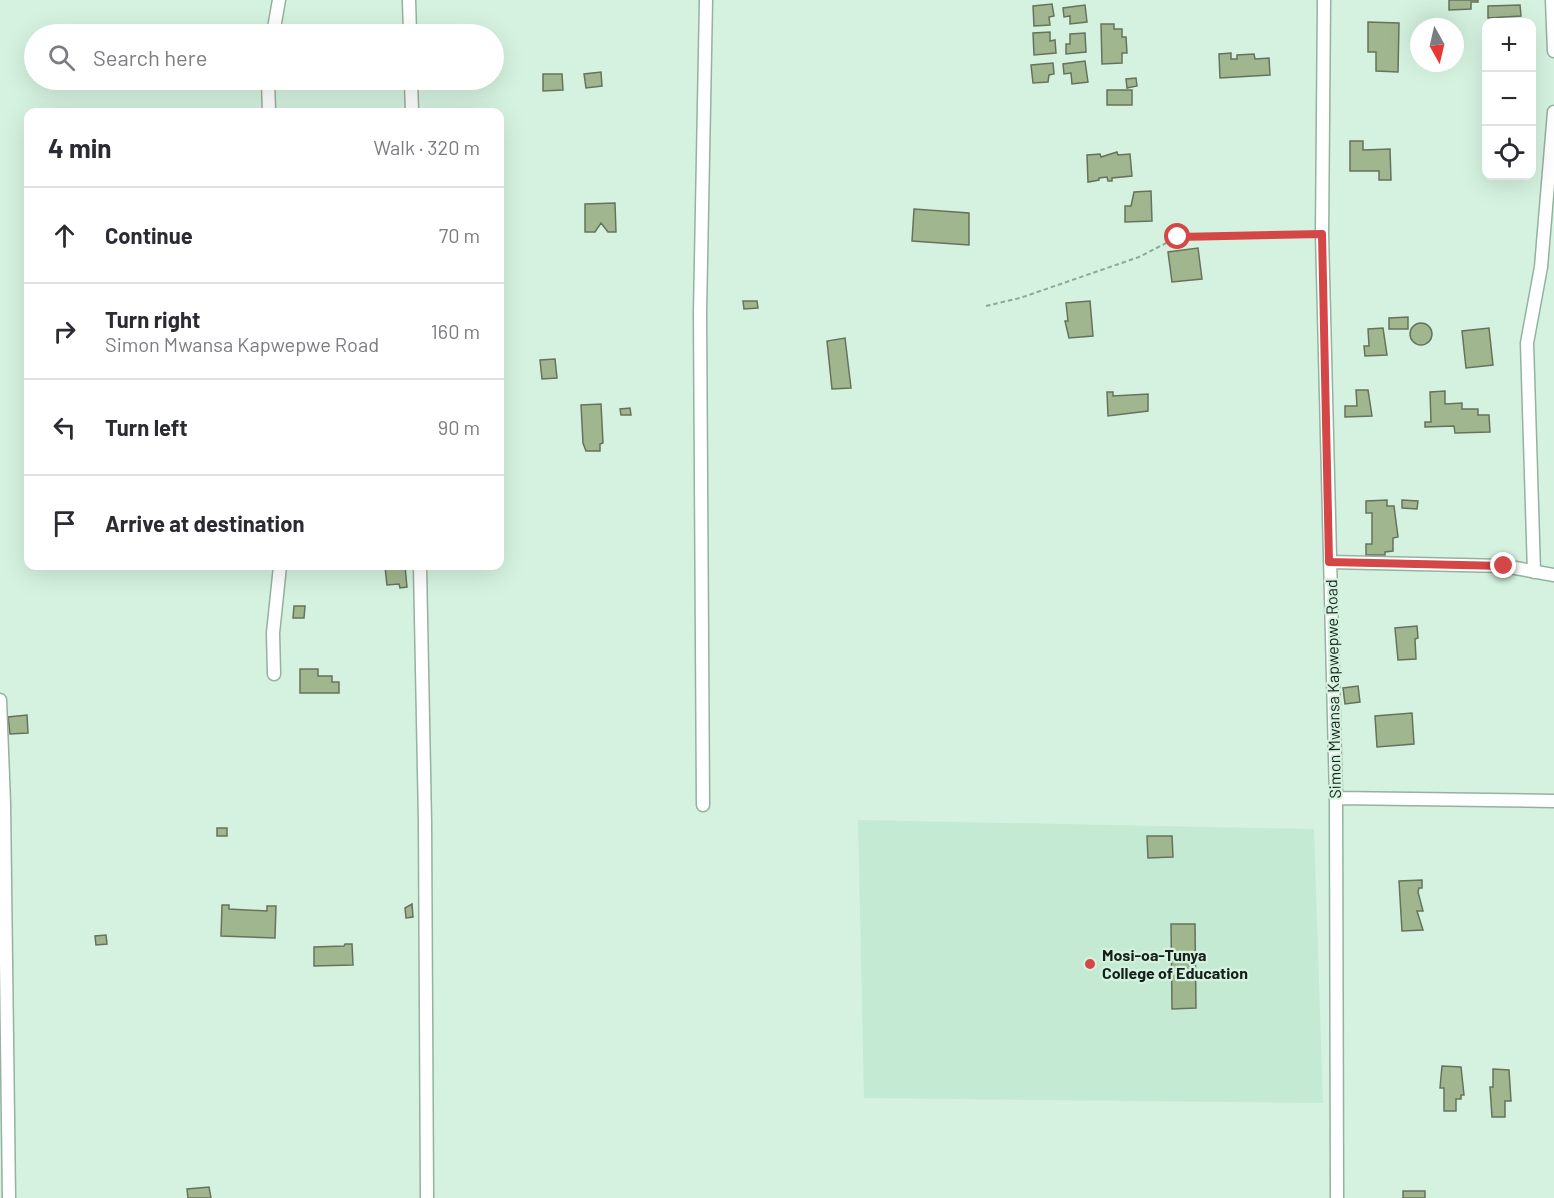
<!DOCTYPE html>
<html lang="en">
<head>
<meta charset="utf-8">
<style>
	:root { --surface:#fff; --page:#f7f7f7; --text:#2b2b33; --muted:#7c7c81; --line:#e1e1e2 }
	body { margin:0; font-family:Barlow,sans-serif; background:var(--page); color:var(--text) }
	.controls { position:absolute; right:18px; top:18px; display:grid; overflow:hidden; border-radius:12px; box-shadow:0 6px 24px #0002 }
	.controls button { width:54px; height:54px; display:grid; place-items:center; padding:0; border:0; border-bottom:2px solid var(--line); background:var(--surface); color:var(--text); font:30px sans-serif }
	.compass { position:absolute; left:1410px; top:18px; width:54px; height:54px; border-radius:50%; background:var(--surface); box-shadow:0 6px 24px #0002; rotate:172deg }
	.stop { position:absolute; width:18px; height:18px; margin:-14px; border:4px solid #d54647; border-radius:50%; background:#fff }
	.stop.end { background:#d54647; border-color:#fff; box-shadow:0 2px 6px #0008 }
	.list { margin:0; padding:0; list-style:none }
	h2 { display:flex; justify-content:space-between; align-items:center; height:78px; margin:0; padding:0 24px; font-size:26px }
	h2 small { font-size:20px; font-weight:400; color:var(--muted) }
	.list li { display:grid; grid-template-columns:39px 1fr auto; gap:18px; align-items:center; box-sizing:border-box; height:96px; padding:0 24px; border-top:2px solid var(--line) }
	.list b { display:block; font-size:22px; white-space:nowrap }
	.list p { margin:0; font-size:20px; white-space:nowrap; color:var(--muted) }
	.list em { font-size:20px; font-style:normal; color:var(--muted) }
	.icon { flex:none; width:33px; height:33px; fill:none; stroke:currentColor; stroke-width:2; stroke-linecap:round; stroke-linejoin:round }
	.map { position:relative; flex:none; width:1554px; height:1198px; overflow:hidden }
	.search { position:absolute; background:var(--surface); box-shadow:0 6px 24px #0002; left:24px; top:24px; width:480px; height:66px; display:flex; align-items:center; gap:15px; box-sizing:border-box; padding:0 21px; border-radius:33px; color:var(--muted); font-size:22px }
	.panel { position:absolute; background:var(--surface); box-shadow:0 6px 24px #0002; left:24px; top:108px; width:480px; height:462px; border-radius:12px }
	.map>svg:first-child { display:block }
</style>
</head>
<body>
<div class="map">
<svg width="1554" height="1198" viewBox="0 0 1554 1198">
	<rect width="100%" height="100%" fill="#d5f2e0"/>
	<path fill="#c5ead3" d="M858,820L1314,829L1323,1103L864,1098Z"/>
	<path fill="#a0b68f" stroke="#66735c" stroke-width="1.5" d="M1449,0H1478V2H1471V9L1449,10Z
		M1052,4L1054,16L1049,17L1050,25L1034,26L1033,6Z
		M1085,5L1087,22L1070,24V16L1064,17L1063,8Z
		M1520,5L1521,16L1488,18V6Z
		M1368,22L1399,23L1398,72L1376,71V52H1368Z
		M1101,24H1114V29H1122V37H1126L1127,53H1122V63L1102,64Z
		M1050,32V41L1055,40L1056,53L1034,55L1033,33Z
		M1085,33L1086,52L1066,54V44H1070V34Z
		M1231,53V59H1237V55L1254,54L1255,59L1269,58L1270,75L1220,78L1219,54Z
		M1085,61L1088,82L1072,84L1071,73L1064,74L1063,64Z
		M1053,63L1054,74L1049,75L1048,82L1033,83L1031,65Z
		M601,72L602,86L586,88L584,74Z
		M543,74H562L563,90L543,91Z
		M1136,78L1137,86L1127,88L1126,79Z
		M1107,90H1132V105H1107Z
		M1350,141H1363V150L1390,149L1391,180H1379V171H1350Z
		M1117,152L1118,155L1130,154L1132,176L1112,178V181H1108L1107,177L1099,178V180L1088,182L1087,155L1100,154L1101,157Z
		M1151,191L1152,221L1125,222V206H1131L1134,192Z
		M615,203L616,232H608L601,223L595,232H585V204Z
		M914,209L969,213V245L912,241Z
		M1198,248L1202,279L1172,282L1168,252Z
		M743,301H757L758,308L744,309Z
		M1090,301L1093,336L1069,338L1065,321H1068L1066,303Z
		M1408,317V329H1389V318Z
		M1410 334a11 11 0 1 1 22 0a11 11 0 1 1-22 0Z
		M1383,328L1387,355L1365,356L1364,346H1369L1368,329Z
		M1489,328L1493,365L1466,368L1462,331Z
		M845,338L851,388L832,389L827,341Z
		M555,359L557,378L542,379L540,360Z
		M1356,390H1368L1372,416L1345,417V406H1357Z
		M1445,391V404L1462,403V409H1478V415H1489L1490,432L1455,433L1454,426L1425,427V422H1431L1430,392Z
		M1107,392H1113V396L1148,394V411L1108,416Z
		M601,404L603,443L600,444V451H586L583,443L581,405Z
		M630,408L631,415H621L620,409Z
		M1387,500V506H1394L1398,537L1393,538V551L1385,552V555H1366V544H1372V513H1366V501Z
		M1402,500L1418,501L1417,509L1402,508Z
		M395,566H405L407,587L400,588L399,584L387,585L385,567Z
		M294,606H305L304,618H293Z
		M1417,626L1418,638L1415,639L1416,659L1398,660L1395,628Z
		M300,669H318V676H332V682H339V693H300Z
		M1358,686L1360,702L1345,704L1343,688Z
		M1412,713L1414,744L1377,747L1375,716Z
		M27,715L28,733L10,734L8,717Z
		M217,828H227V836H217Z
		M1147,836H1172L1173,857L1148,858Z
		M1422,880V888H1419L1418,892L1423,911H1417L1423,930L1402,931L1399,881Z
		M412,904L413,917L406,918L405,908Z
		M222,905H229V909L267,911V906H276L275,938L221,936Z
		M1171,924H1195L1196,1008L1172,1009Z
		M106,935L107,944L96,945L95,936Z
		M345,944H352L353,965L314,966V947L344,946Z
		M1442,1066L1461,1067L1464,1095H1461V1099H1456V1111H1444V1088H1440Z
		M1493,1069L1509,1070L1511,1101H1505V1117H1492L1490,1087H1493Z
		M209,1187L211,1198H188L187,1189Z
		M1403,1191H1425V1198H1403Z"/>
	<g fill="none" stroke-linecap="round" stroke-linejoin="round">
		<g stroke="#95b1a0" stroke-width="15">
			<path id="minor" d="M409,0L410,34
				M1324,0L1322,234L1336,798L1337,1198
				M1552,0L1554,51
				M273,34L279,0
				M268,80L269,112
				M411,80L412,112
				M1330,562L1504,566L1554,575
				M420,566L425,822L427,1198
				M1534,572L1527,343L1541,267L1554,112
				M274,674L273,633L280,566
				M0,700L4,803L9,1198
				M1336,798L1554,801
				M703,805L700,313L706,0"/>
		</g>
		<path stroke="#90a698" stroke-width="2" stroke-dasharray="4.5 3" stroke-linecap="butt" d="M986,306L1020,298L1139,257L1178,237L1310,234"/>
		<use href="#minor" stroke="#fff" stroke-width="12"/>
	</g>
	<g fill="none" stroke-linecap="round" stroke-linejoin="round">
		<path stroke="#d54647" stroke-width="8" d="M1178,237L1322,234L1329,562L1504,566"/>
	</g>
	<circle fill="#d54647" stroke="#d5f2e0" stroke-width="2" cx="1090" cy="964" r="6"/>
	<g text-anchor="middle" stroke-width="4.5" stroke-linejoin="round" paint-order="stroke">
		<g font-size="16" fill="#152019" stroke="#d5f2e0">
			<text transform="translate(1333 689) rotate(-91)" y="6">Simon Mwansa Kapwepwe Road</text>
		</g>
		<g font-size="16" font-weight="bold" fill="#152019" stroke="#d5f2e0" text-anchor="start">
			<text x="1102" y="961">Mosi-oa-Tunya<tspan x="1102" dy="18">College of Education</tspan></text>
		</g>
	</g>
</svg>
<div class="controls">
<button>+</button>
<button>−</button>
<button><svg class="icon" aria-label="locate" viewBox="0 0 24 24"><circle cx="12" cy="12" r="6"/><path d="M12 2v4M12 18v4M2 12h4M18 12h4"/></svg></button>
</div>
<svg class="compass" viewBox="-18 -18 36 36"><path d="M0-13l5 13h-10z" fill="#e53935"/><path d="M0 13l5-13h-10z" fill="#7c7c81"/></svg>
<div class="stop" style="left:1178px;top:237px"></div>
<div class="stop end" style="left:1504px;top:566px"></div>
<div class="search"><svg class="icon" aria-label="search" viewBox="0 0 24 24"><circle cx="10" cy="10" r="6"/><path d="M15 15l6 6"/></svg>Search here</div>
<section class="panel">
<h2>4 min<small>Walk · 320 m</small></h2>
<ul class="list">
<li><svg class="icon" aria-label="ahead" viewBox="0 0 24 24"><path d="M12 20V5M6 11l6-6 6 6"/></svg><div><b>Continue</b></div><em>70 m</em></li>
<li><svg class="icon" aria-label="right" viewBox="0 0 24 24"><path d="M7 20v-9h11M14 6l5 5-5 5"/></svg><div><b>Turn right</b><p>Simon Mwansa Kapwepwe Road</p></div><em>160 m</em></li>
<li><svg class="icon" aria-label="left" viewBox="0 0 24 24"><path d="M17 20v-9H6M10 6l-5 5 5 5"/></svg><div><b>Turn left</b></div><em>90 m</em></li>
<li><svg class="icon" aria-label="arrive" viewBox="0 0 24 24"><path d="M6 21V4h12l-3 4 3 4H6"/></svg><div><b>Arrive at destination</b></div></li>
</ul>
</section>
</div>
</body>
</html>
